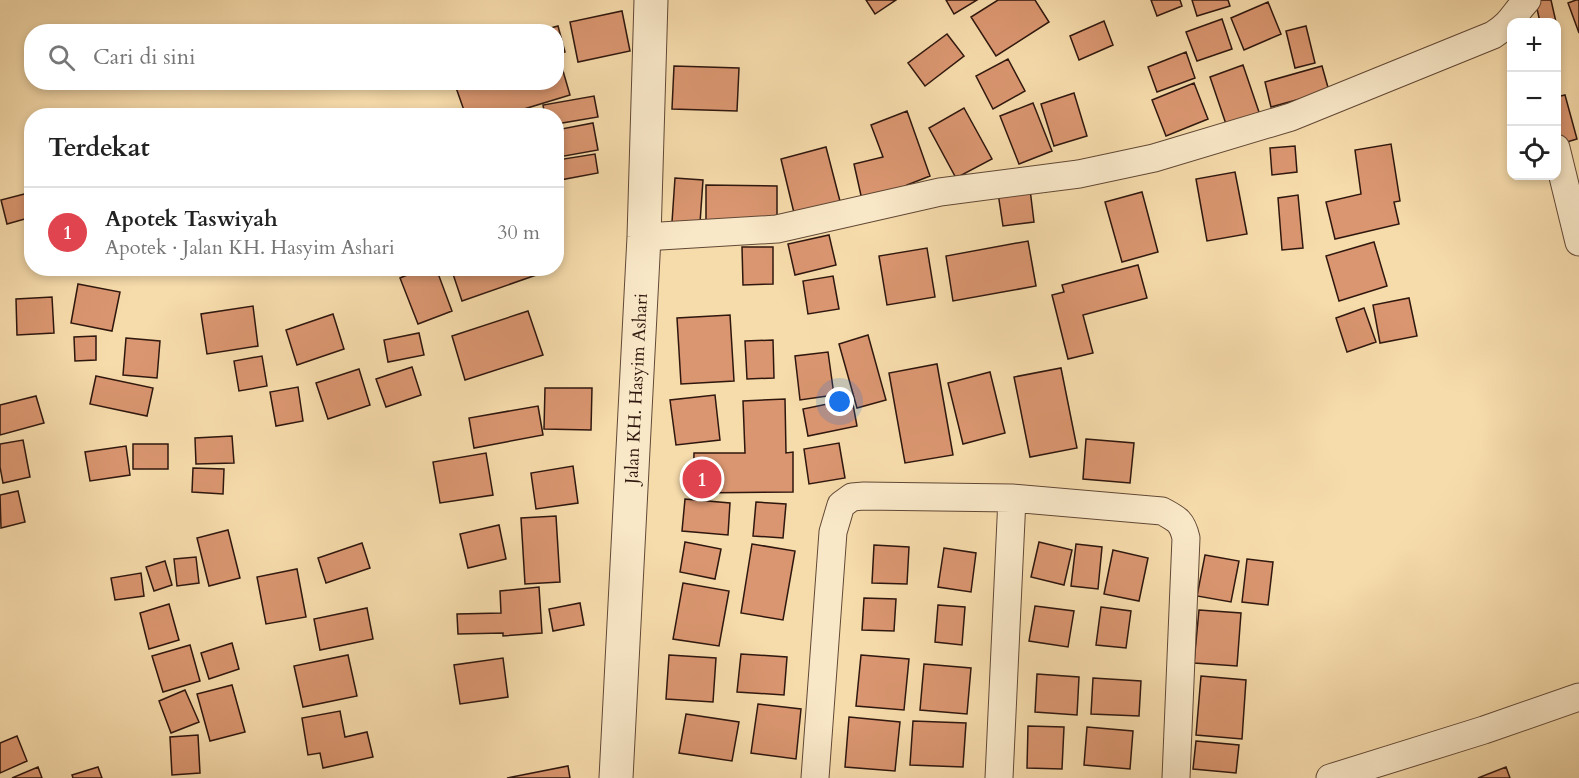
<!DOCTYPE html>
<html lang="id">
<head>
<meta charset="utf-8">
<style>
	:root { --surface:#fff; --page:#f6f6f6; --text:#222; --muted:#767676; --line:#e0e0e0; --accent:#d93025 }
	body { margin:0; font-family:Cardo,serif; background:var(--page); color:var(--text) }
	.controls { position:absolute; right:18px; top:18px; display:grid; overflow:hidden; border-radius:12px; box-shadow:0 3px 9px #0003 }
	.controls button { width:54px; height:54px; display:grid; place-items:center; padding:0; border:0; border-bottom:2px solid var(--line); background:var(--surface); color:var(--text); font:30px sans-serif }
	.you { position:absolute; left:840px; top:402px; width:21px; height:21px; margin:-15px; border:4px solid #fff; border-radius:50%; background:#1a73e8; box-shadow:0 0 0 9px #1a73e833 }
	.badge { display:grid; place-items:center; width:39px; height:39px; border-radius:50%; background:var(--accent); color:#fff; font-size:20px; font-weight:700 }
	.pin { position:absolute; translate:-50% -50%; border:3px solid #fff; box-shadow:0 2px 6px #0006 }
	.list { margin:0; padding:0; list-style:none }
	h2 { display:flex; justify-content:space-between; align-items:center; height:78px; margin:0; padding:0 24px; font-size:26px }
	h2 small { font-size:20px; font-weight:400; color:var(--muted) }
	.list li { display:grid; grid-template-columns:39px 1fr auto; gap:18px; align-items:center; box-sizing:border-box; height:90px; padding:0 24px; border-top:2px solid var(--line) }
	.list b { display:block; font-size:22px; white-space:nowrap }
	.list p { margin:0; font-size:20px; white-space:nowrap; color:var(--muted) }
	.list em { font-size:20px; font-style:normal; color:var(--muted) }
	.icon { flex:none; width:33px; height:33px; fill:none; stroke:currentColor; stroke-width:2; stroke-linecap:round; stroke-linejoin:round }
	.map { position:relative; flex:none; width:1579px; height:778px; overflow:hidden }
	.search { position:absolute; background:var(--surface); box-shadow:0 3px 9px #0003; left:24px; top:24px; width:540px; height:66px; display:flex; align-items:center; gap:15px; box-sizing:border-box; padding:0 21px; border-radius:24px; color:var(--muted); font-size:22px }
	.panel { position:absolute; background:var(--surface); box-shadow:0 3px 9px #0003; left:24px; top:108px; width:540px; height:168px; border-radius:24px }
	.map>svg:first-child { display:block }
</style>
</head>
<body>
<div class="map">
<svg width="1579" height="778" viewBox="0 0 1579 778">
	<rect width="100%" height="100%" fill="#f6dbab"/>
	<filter id="stains"><feTurbulence type="fractalNoise" baseFrequency=".00333" numOctaves="4"/><feColorMatrix values="0 0 0 0 .2 0 0 0 0 .09 0 0 0 0 .02 0 0 0 .5 -.17"/></filter>
	<radialGradient id="worn" r=".72"><stop offset=".6" stop-color="#630" stop-opacity="0"/><stop offset="1" stop-color="#630" stop-opacity=".3"/></radialGradient>
	<path fill="#da9670" stroke="#2f170e" stroke-width="1.5" d="M866,0H896L875,14Z
		M946,0H977L954,14Z
		M998,0H1035L1049,22L996,56L971,17Z
		M1151,0H1180L1182,6L1157,16Z
		M1192,0H1228L1230,6L1197,16Z
		M1535,0H1551L1556,22H1540Z
		M1576,0H1579V33L1568,3Z
		M1268,2L1281,34L1244,50L1231,18Z
		M622,11L630,51L578,62L570,22Z
		M1222,19L1232,49L1197,61L1186,32Z
		M1104,21L1113,45L1079,60L1070,36Z
		M558,26L565,52L556,54V32H536Z
		M1306,26L1315,63L1295,68L1286,31Z
		M947,34L964,56L925,86L908,63Z
		M1186,52L1195,78L1157,92L1148,67Z
		M1008,59L1025,91L993,109L976,76Z
		M561,64L570,95L501,116H466L454,82H487L488,86L498,82H556V65Z
		M1243,65L1260,115L1227,127L1210,77Z
		M674,66L739,68L737,111L672,109Z
		M1322,66L1329,91L1271,107L1265,82Z
		M1194,83L1208,119L1166,136L1152,100Z
		M1074,93L1087,136L1054,146L1041,104Z
		M1565,95L1577,139L1560,144L1556,131V97Z
		M594,96L598,117L556,124V116H545L543,105Z
		M1033,103L1052,151L1019,164L1000,116Z
		M964,108L992,159L956,178L929,128Z
		M907,111L930,176L907,185L908,189L862,200L854,164L883,157L871,125Z
		M593,123L598,150L559,157L556,145V130Z
		M1391,144L1400,201L1394,202L1399,224L1335,239L1326,202L1361,194L1355,150Z
		M1295,146L1297,172L1272,175L1270,148Z
		M826,147L841,205L795,217L781,159Z
		M595,154L598,173L560,180L557,160Z
		M1235,172L1247,234L1207,241L1196,179Z
		M675,178L703,180L700,223L672,222Z
		M706,185L777,186V223L706,222Z
		M1030,189L1034,222L1003,226L998,193Z
		M32,192V217L7,224L1,200Z
		M1142,192L1158,252L1122,262L1105,202Z
		M1298,195L1303,248L1282,250L1278,198Z
		M829,235L836,265L795,275L788,244Z
		M1028,241L1036,286L953,301L946,256Z
		M1374,242L1387,286L1339,301L1326,256Z
		M742,247H773V284L743,285Z
		M927,248L935,297L887,305L879,256Z
		M1138,265L1147,298L1083,315L1093,353L1068,359L1052,295L1064,292L1062,285Z
		M58,268H95L59,274Z
		M424,268H436L452,311L418,324L400,278Z
		M451,268H540L542,273L462,301Z
		M833,276L839,309L808,314L803,281Z
		M78,284L120,292L112,331L71,323Z
		M52,297L54,333L17,335L16,299Z
		M1409,298L1417,336L1380,343L1373,305Z
		M253,306L258,346L207,354L201,314Z
		M1364,308L1376,342L1347,352L1336,318Z
		M528,311L543,355L465,380L452,336Z
		M333,314L344,349L297,365L286,330Z
		M730,315L734,381L681,384L677,318Z
		M419,333L424,355L388,362L384,340Z
		M868,335L886,400L857,408L839,344Z
		M96,336V360L75,361L74,337Z
		M126,338L160,341L157,378L123,375Z
		M773,340L774,378L747,379L745,341Z
		M828,352L834,395L800,400L795,356Z
		M262,356L267,386L239,391L234,361Z
		M937,364L953,455L905,463L889,373Z
		M412,367L421,395L386,407L376,379Z
		M1061,368L1077,448L1030,457L1014,377Z
		M359,369L370,405L328,419L316,383Z
		M990,372L1005,433L963,444L948,383Z
		M96,376L153,388L147,416L90,404Z
		M298,387L303,421L276,426L270,392Z
		M545,388H592L591,430L544,429Z
		M715,395L720,440L676,445L670,400Z
		M36,396L44,423L0,435V405Z
		M785,399L786,453L793,452V492L693,493L694,453H745L743,401Z
		M852,399L857,426L808,436L803,409Z
		M538,406L543,435L474,448L469,418Z
		M232,436L234,463L196,464L195,438Z
		M1086,439L1134,443L1130,483L1083,479Z
		M23,440L30,477L3,483L0,467V444Z
		M839,443L845,478L809,484L804,449Z
		M133,444H168V469H133Z
		M126,446L130,475L90,481L85,452Z
		M486,453L493,495L440,503L433,462Z
		M573,466L578,503L536,509L531,473Z
		M193,468L224,469L223,494L192,492Z
		M18,491L25,522L1,528L0,495Z
		M685,499L730,503L728,535L682,531Z
		M756,502L786,504L783,538L753,536Z
		M556,516L560,582L525,584L521,518Z
		M499,525L506,559L468,568L460,534Z
		M228,530L240,578L209,586L197,538Z
		M685,542L721,549L715,579L680,572Z
		M1039,542L1072,550L1064,585L1031,577Z
		M362,543L370,568L326,583L318,558Z
		M752,544L795,551L783,620L741,613Z
		M1076,544L1102,547L1098,589L1071,586Z
		M874,545L909,547L907,584L872,583Z
		M944,548L976,553L971,592L938,587Z
		M1113,550L1148,558L1139,601L1104,594Z
		M1205,555L1239,561L1231,602L1197,596Z
		M196,557L199,583L177,586L174,559Z
		M1247,559L1273,562L1268,605L1242,602Z
		M165,561L172,585L154,591L146,567Z
		M297,569L306,617L266,624L257,577Z
		M141,573L144,596L115,600L111,578Z
		M683,583L729,591L719,646L673,639Z
		M539,587L542,633L503,636V633L458,634L457,614L501,613L500,591Z
		M864,598L896,599L894,631L862,630Z
		M580,603L584,625L553,631L549,609Z
		M169,604L179,640L149,649L140,613Z
		M938,605L965,607L962,645L935,642Z
		M1035,606L1074,611L1068,647L1029,641Z
		M1101,607L1131,611L1126,648L1096,645Z
		M367,608L373,639L320,650L314,619Z
		M1199,610L1241,613L1237,666L1194,663Z
		M232,643L239,669L209,679L201,653Z
		M190,645L200,681L163,692L152,656Z
		M741,654L787,657L784,695L737,692Z
		M348,655L357,696L303,707L294,666Z
		M669,655L716,658L713,702L666,699Z
		M861,655L909,659L904,710L856,706Z
		M503,658L508,697L460,704L454,665Z
		M924,664L971,668L967,714L920,710Z
		M1037,674L1079,677L1077,715L1035,712Z
		M1201,676L1246,680L1242,739L1196,735Z
		M1093,678L1141,681L1139,716L1091,714Z
		M232,685L245,732L210,741L197,694Z
		M185,690L199,722L171,733L159,701Z
		M758,704L801,709L796,759L751,753Z
		M340,711L345,737L367,732L373,757L323,768L320,753L308,755L302,718Z
		M686,714L739,722L732,761L679,753Z
		M849,717L900,722L895,771L845,767Z
		M913,721L966,723L963,767L910,765Z
		M1028,726L1064,727L1062,769L1027,768Z
		M1087,727L1133,731L1130,769L1084,765Z
		M198,735L200,773L172,775L170,737Z
		M17,736L27,761L0,773V743Z
		M1196,741L1239,745L1236,773L1193,769Z
		M568,766L570,778H507Z
		M38,767L42,778H12Z
		M98,767L102,778H73L72,775Z
		M1506,767L1510,778H1478Z"/>
	<g fill="none" stroke-linecap="round" stroke-linejoin="round">
		<g stroke="#614835" stroke-width="29">
			<path id="minor" d="M1556,148L1579,242
				M644,237L777,229L940,192L1079,174L1154,158L1291,117L1493,35C1512,23 1513,15 1527,0
				M815,778L833,532L841,505L852,497L864,496L1012,498
				M999,778L1012,498L1162,511C1177,519 1182,521 1186,538L1176,778
				M1330,778L1484,730L1579,697"/>
		</g>
		<g stroke="#614835" stroke-width="35">
			<g id="tertiary">
				<path id="s1" d="M616,778L644,237L651,0"/>
			</g>
		</g>
		<use href="#minor" stroke="#f9e8c8" stroke-width="27"/>
		<use href="#tertiary" stroke="#f9e8c8" stroke-width="33"/>
	</g>
	<g text-anchor="middle" stroke-width="6" stroke-linejoin="round" paint-order="stroke">
		<g font-size="18" fill="#2f170e" stroke="#f9e8c8">
			<text dy="6" stroke="none"><textPath href="#s1" startOffset="390">Jalan KH. Hasyim Ashari</textPath></text>
		</g>
	</g>
	<rect width="100%" height="100%" filter="url(#stains)"/>
	<rect width="100%" height="100%" fill="url(#worn)"/>
</svg>
<div class="controls">
<button>+</button>
<button>−</button>
<button><svg class="icon" aria-label="locate" viewBox="0 0 24 24"><circle cx="12" cy="12" r="6"/><path d="M12 2v4M12 18v4M2 12h4M18 12h4"/></svg></button>
</div>
<div class="you"></div>
<div class="pin badge" style="left:702px;top:479px;background:#e0444e">1</div>
<div class="search"><svg class="icon" aria-label="search" viewBox="0 0 24 24"><circle cx="10" cy="10" r="6"/><path d="M15 15l6 6"/></svg>Cari di sini</div>
<section class="panel">
<h2>Terdekat<small></small></h2>
<ul class="list">
<li><span class="badge" style="background:#e0444e">1</span><div><b>Apotek Taswiyah</b><p>Apotek · Jalan KH. Hasyim Ashari</p></div><em>30 m</em></li>
</ul>
</section>
</div>
</body>
</html>
